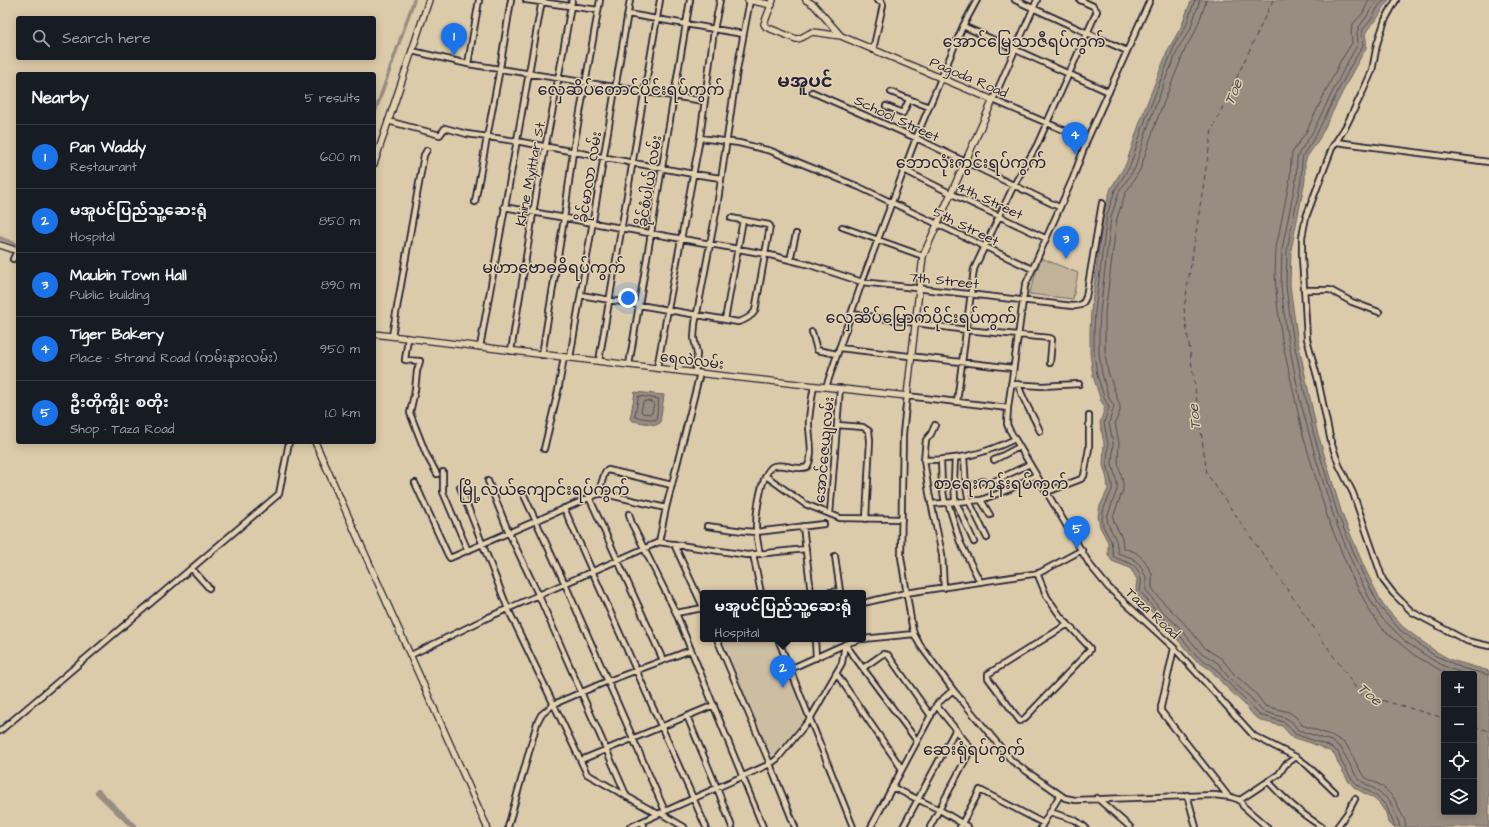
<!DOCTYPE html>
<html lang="en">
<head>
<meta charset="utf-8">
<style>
	:root { --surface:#171b24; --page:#242831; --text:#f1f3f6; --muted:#9ea1a6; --line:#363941; --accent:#1a73e8 }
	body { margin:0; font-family:"Architects Daughter","Noto Sans Myanmar",sans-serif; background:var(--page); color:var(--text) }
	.controls { position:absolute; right:12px; bottom:12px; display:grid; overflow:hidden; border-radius:4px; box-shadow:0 2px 10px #0003 }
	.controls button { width:36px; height:36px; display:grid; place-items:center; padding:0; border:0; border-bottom:1px solid var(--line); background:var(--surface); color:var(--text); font:20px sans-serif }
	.you { position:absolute; left:628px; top:298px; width:14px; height:14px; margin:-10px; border:3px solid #fff; border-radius:50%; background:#1a73e8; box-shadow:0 0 0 6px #1a73e833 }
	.badge { display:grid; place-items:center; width:26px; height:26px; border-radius:50%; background:var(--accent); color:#fff; font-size:13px; font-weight:700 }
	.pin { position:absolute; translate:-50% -33px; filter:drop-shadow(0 1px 2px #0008) }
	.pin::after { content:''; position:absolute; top:21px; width:14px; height:12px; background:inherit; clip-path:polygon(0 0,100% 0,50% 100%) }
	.popup { position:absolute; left:700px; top:590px; width:166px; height:52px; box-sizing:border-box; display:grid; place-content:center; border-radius:4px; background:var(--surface); filter:drop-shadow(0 1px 3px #0005); font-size:13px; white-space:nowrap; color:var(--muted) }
	.popup b { font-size:15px; color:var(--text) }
	.popup::after { content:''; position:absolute; left:50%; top:100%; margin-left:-8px; border:8px solid transparent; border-top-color:var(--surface) }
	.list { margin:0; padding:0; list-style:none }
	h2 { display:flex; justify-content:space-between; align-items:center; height:52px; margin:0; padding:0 16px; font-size:17px }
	h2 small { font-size:13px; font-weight:400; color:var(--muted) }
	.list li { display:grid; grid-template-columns:26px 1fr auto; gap:12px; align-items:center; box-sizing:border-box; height:64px; padding:0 16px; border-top:1px solid var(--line) }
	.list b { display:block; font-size:15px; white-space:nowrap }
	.list p { margin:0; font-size:13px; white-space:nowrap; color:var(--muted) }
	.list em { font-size:13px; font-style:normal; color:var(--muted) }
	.icon { flex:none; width:22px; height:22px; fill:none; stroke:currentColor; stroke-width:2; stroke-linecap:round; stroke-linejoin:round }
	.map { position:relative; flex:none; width:1489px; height:827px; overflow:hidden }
	.search { position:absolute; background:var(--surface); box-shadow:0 2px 10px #0003; left:16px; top:16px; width:360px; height:44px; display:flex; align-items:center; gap:10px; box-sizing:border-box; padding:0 14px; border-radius:4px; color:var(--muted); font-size:15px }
	.panel { position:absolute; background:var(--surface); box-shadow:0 2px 10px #0003; left:16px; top:72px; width:360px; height:372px; border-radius:4px }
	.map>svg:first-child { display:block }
</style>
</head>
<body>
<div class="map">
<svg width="1489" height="827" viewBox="0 0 1489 827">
	<rect width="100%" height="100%" fill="#dccbaa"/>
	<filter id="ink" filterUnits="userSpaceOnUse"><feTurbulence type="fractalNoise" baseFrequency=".025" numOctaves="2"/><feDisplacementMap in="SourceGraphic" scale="8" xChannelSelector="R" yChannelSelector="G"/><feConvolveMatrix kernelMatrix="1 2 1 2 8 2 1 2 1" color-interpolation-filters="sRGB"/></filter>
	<g filter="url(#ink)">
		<path fill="#cdbea1" d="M723,639H775L804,719L800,726L770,761Z"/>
		<path fill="#c1b29a" stroke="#726a6a" d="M1041,258L1078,273L1073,299L1029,294Z"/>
		<path fill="#988d81" stroke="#696265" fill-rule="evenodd" d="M1192,0H1389C1383,7 1380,15 1375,22C1372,25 1368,28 1366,32C1364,36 1368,42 1366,48L1354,69L1319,139L1307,157L1305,162V180L1291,250L1290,285L1297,337L1317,431L1342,514L1365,569L1383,605L1403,627L1435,651L1451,660L1489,671V827H1393L1388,823L1386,813L1379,803L1373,798L1355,788L1349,782L1339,765L1335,755L1332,752L1311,743L1292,737L1282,726L1262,721L1254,716L1245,705L1223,684L1211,670L1194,659L1173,634L1149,609L1136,593V588L1137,579L1130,568L1112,561L1108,555V542L1100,527L1098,516L1100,506L1108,489L1107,479L1103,465L1104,443L1100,423L1105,407L1101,401L1093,376L1090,353V331L1091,311L1103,215L1111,188L1126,164L1142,116L1168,50C1172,42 1177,35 1181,27C1185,18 1187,9 1192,0ZM1444,674H1474V812H1444Z
			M635,392L664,395L660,423L656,425L633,421L630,419Z"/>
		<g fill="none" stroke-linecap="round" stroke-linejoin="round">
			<path stroke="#514d57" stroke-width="1" d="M1195,0L1185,28L1176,42L1162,77L1146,118L1130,166L1115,190L1107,215L1095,312L1094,331V353L1097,375L1105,400L1109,407L1104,423L1108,443L1107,464L1112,484V490L1104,508L1102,517L1103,526L1111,541L1113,556C1125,564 1137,560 1141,579C1142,583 1140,587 1140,591L1156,611L1176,631L1197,656L1214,667L1226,681L1248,702L1260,715L1284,722L1289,726L1295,734L1329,746L1338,752L1342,763L1352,779L1358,785L1375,795L1386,805L1395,827
				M1200,0L1190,30L1180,45L1166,78L1150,120L1135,168L1119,192L1111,217L1100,312L1099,331V353L1102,374L1109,398L1114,406L1109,423L1113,443L1112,464L1117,483V490L1107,517L1108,524L1116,540L1118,553L1132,558L1140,565L1146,577V590L1159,608L1180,628L1200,652L1218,663L1229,678L1252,699L1262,711L1286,718L1292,722L1298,730L1331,741L1341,748L1356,776L1361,781L1378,791L1390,801L1399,823L1400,827
				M1206,0L1205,5L1195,32L1186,47L1156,122L1140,170L1125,194L1117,218L1105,313V353L1108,372L1120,406V411L1115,423L1119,443L1118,463L1123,482V490L1113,517L1114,522L1122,538L1123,548L1135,552L1144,560L1152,574V588L1161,600L1184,623L1205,648L1222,659L1234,674L1256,694L1265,706L1289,712L1296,717L1302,725L1333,736L1346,744L1361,772L1366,778L1382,786L1394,798L1405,821L1406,827
				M1369,0L1363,13L1353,24L1351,32L1352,43L1340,62L1306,132L1292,153L1291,160L1290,178L1276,248L1275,275L1277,302L1282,340L1303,435L1328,519L1351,575L1371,613L1383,629L1414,655L1447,674
				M1377,0L1367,16L1359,27L1357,33L1358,44L1346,65L1311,135L1299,153L1297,159L1296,179L1282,249L1281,286L1286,329L1300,400L1316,459L1334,517L1356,572L1371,601L1381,617L1406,642L1431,659L1448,668L1465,674
				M1384,0L1378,7L1371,20L1363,29L1362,33L1363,46L1350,67L1315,137L1303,155L1302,161L1301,180L1287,250L1286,286L1293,338L1313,432L1338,515L1361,570L1380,607L1400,630L1432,654L1462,668L1489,675
				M639,396L659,399L656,420L635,417Z
				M648,401L654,403L652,413L650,414L642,413L641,411L643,402Z"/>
			<path stroke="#988d81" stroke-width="3.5" d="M374,115L414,0
				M0,238L18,245"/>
			<path stroke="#988d81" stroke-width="6" d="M98,792L134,827"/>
			<path stroke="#454250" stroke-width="1" stroke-dasharray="5 4" stroke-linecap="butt" d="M1273,0L1212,130L1184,309L1207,474L1360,694L1444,718
				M1474,726L1489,731"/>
			<g stroke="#22223b" stroke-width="8">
				<path id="minor" d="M526,0L598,10
					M1015,0L1127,51
					M1037,0L993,100L1087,140
					M1150,0L1087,140L1073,178L1025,286L1008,408L1007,424L1009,429L1090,565L1108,587L1174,648L1254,736L1296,757L1307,765L1335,792
					M1396,0L1385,20L1377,44L1372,71L1364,89L1346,126L1332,148L1306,217L1302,237V258L1305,303L1307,339L1318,380L1331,442L1339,465L1353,493L1383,580L1393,593L1412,612L1467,641L1489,646
					M628,14L743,34
					M963,26L1109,92
					M873,50L883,5L882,2L877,0
					M412,51L468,64L704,101
					M468,64L479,0
					M812,92L916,138L1059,207
					M891,92L929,107
					M886,106L903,113L909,100
					M388,121L440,135L445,128L467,134L516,141L693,174L721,178
					M700,138L739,143L771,151L859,187L1032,269
					M1336,142L1489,162
					M904,170L952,194L1045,238
					M475,202L500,68L511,0
					M504,207L766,254L810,265L862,282L1073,306C1080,306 1083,305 1086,297L1102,203
					M842,227L923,256
					M13,259L17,251
					M790,260L796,234
					M1304,290H1330L1352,302L1379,312
					M581,295L738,322C744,321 752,316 755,311L770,226L769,225L731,218
					M852,314L966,330L1050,338L1052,339L1050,363
					M725,320L743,220
					M812,332L817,350L837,354
					M392,336L424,155L427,150
					M408,338L405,360L420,361L417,371L415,390L410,413L426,454L437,474
					M480,347L542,0
					M839,348L1013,368
					M511,351L537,189L554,103L572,0
					M542,355L564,219L573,152L600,0
					M570,358L630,0
					M599,361L660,0
					M629,365L690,0
					M657,368L700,138L714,30L720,0
					M695,373L697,354L694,338L695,324L717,207L737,70L750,0
					M1011,384L1042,386L1079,384
					M1018,384C1023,401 1033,415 1040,431
					M826,387L862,282L916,138L963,26L977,0
					M957,402L974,269L1014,185L1037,145L1097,11L1093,6L1080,0
					M1008,408L907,396L903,434L901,557L912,626L914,634L920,645L954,691L1012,761L1065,798L1075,800L1214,795L1231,797L1240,800L1243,806L1267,827
					M837,425L863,427L869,431L870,440L866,519
					M935,425L931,434L926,440L924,460L929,493L942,554L944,588
					M544,449L558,391L564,357
					M964,457L966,487L969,501L987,538
					M955,458L954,481L955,500L974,542
					M924,460C958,460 984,454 1015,439
					M941,460L942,486L945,503
					M994,460L1019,447
					M443,472V492L468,551
					M766,476L805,504L840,518L902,519
					M488,481L509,533L539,596L627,797
					M415,483L448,555L450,558L598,494H605L666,508
					M990,483L1030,464
					M460,487L508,609L587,774L658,814
					M966,487L983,481
					M522,491L565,584L665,811
					M1047,492L1081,479L1084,476L1089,448V416
					M598,494L605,472L608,470L672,485
					M589,497L663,660
					M981,500L990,515
					M948,503L960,542L980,582
					M931,504L981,500L1010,489L1036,475
					M564,508L706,827
					M629,514L632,524L676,613L763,827
					M830,514L840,388
					M707,526L743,531L756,532L824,524
					M803,526L811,593
					M659,542L666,508L700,373
					M674,544L703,607
					M753,554L761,593
					M760,554C758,545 756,535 756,526C756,515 761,470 774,466C785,463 796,471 807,467C815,454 808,435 809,420C810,409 812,397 814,386
					M835,556L840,591
					M192,569L209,588
					M1037,573L1047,597L1061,617L1090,648V650L1024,719L1020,721L988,678V674L1068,624
					M824,593L840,591V593
					M863,603L906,593L1039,573L1082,550
					M676,613L703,608
					M717,639L770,764L795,827
					M815,639L816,658
					M863,639L914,634
					M845,644L842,663L810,719L853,827
					M845,644L917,741
					M1174,648L1161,707V711L1228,796
					M411,655L489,617L659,542L747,555L806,549
					M863,668L883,654L888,655L931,716
					M790,669L848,643L861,639
					M836,673L902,769
					M687,716L717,788L732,827
					M0,731L279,494L289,442
					M581,760L714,705
					M1268,781C1286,801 1299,812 1322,827
					M892,787L940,810L968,827
					M1187,795L1196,827
					M1097,798L1130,827
					M1240,800L1279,774L1285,765L1296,757
					M1050,812L1075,820L1085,827
					M660,813L684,827
					M643,821L644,827
					M508,827L537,723L541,715L554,704L608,681L691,650
					M630,827L770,764L777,759L810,719L778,639
					M871,827L937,704L953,690
					M903,827L956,729
					M930,827L970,751L969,746L936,705
					M960,827L980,790L1043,823
					M1041,827L1060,795
					M1337,827L1348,812L1355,799"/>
			</g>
			<g stroke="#22223b" stroke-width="8">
				<path id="major" d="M748,0L772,5
					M806,0L814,5L841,36
					M374,164L429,0
					M0,245L18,251
					M374,334L688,372L907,396L923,256L993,100L841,36L813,32C807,33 803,39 796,39L766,27L764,24L773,0
					M315,442L487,827"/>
			</g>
			<use href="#minor" stroke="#e4d2af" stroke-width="4.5"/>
			<use href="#major" stroke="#e4d2af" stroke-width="5.5"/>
		</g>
	</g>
	<g text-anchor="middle" stroke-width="3" stroke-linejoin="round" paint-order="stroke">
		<g font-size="14" fill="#22223b" stroke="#e4d2af">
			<text transform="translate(969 77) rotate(23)" y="5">Pagoda Road</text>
			<text transform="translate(897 118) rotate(25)" y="5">School Street</text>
			<text transform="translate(530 173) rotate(-79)" y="5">Khine Myittar St.</text>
			<text transform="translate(589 177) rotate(-81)" y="5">ခိုင်မာလာ လမ်း</text>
			<text transform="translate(649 181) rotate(-81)" y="5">ခိုင်စံပါယ် လမ်း</text>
			<text transform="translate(990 200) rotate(25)" y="5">4th Street</text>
			<text transform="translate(966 226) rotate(26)" y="5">5th Street</text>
			<text transform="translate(944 280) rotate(6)" y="5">7th Street</text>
			<text transform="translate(692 360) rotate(7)" y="5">ရေလဲလမ်း</text>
			<text transform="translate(824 450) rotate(-85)" y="5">အောင်ဇေယျလမ်း</text>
			<text transform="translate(1153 613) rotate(43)" y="5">Taza Road</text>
		</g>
		<g font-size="15" font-style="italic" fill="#454250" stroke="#e4d2af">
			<text transform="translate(1233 92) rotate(-68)" y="5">Toe</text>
			<text transform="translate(1194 417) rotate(-96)" y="5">Toe</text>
			<text transform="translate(1370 694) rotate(40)" y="5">Toe</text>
		</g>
		<g font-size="16" fill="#22223b" stroke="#e4d2af">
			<text x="1024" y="47">အောင်မြေသာဇီရပ်ကွက်</text>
			<text x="631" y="95">လှေဆိပ်တောင်ပိုင်းရပ်ကွက်</text>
			<text x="971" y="168">ဘောလုံးကွင်းရပ်ကွက်</text>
			<text x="554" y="273">မဟာဗောဓဓိရပ်ကွက်</text>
			<text x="921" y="323">လှေဆိပ်မြောက်ပိုင်းရပ်ကွက်</text>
			<text x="1001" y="489">စာရေးကုန်းရပ်ကွက်</text>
			<text x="544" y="495">မြို့လယ်ကျောင်းရပ်ကွက်</text>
			<text x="974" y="755">ဆေးရုံရပ်ကွက်</text>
		</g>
		<g font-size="18" font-weight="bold" fill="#22223b" stroke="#e4d2af">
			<text x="805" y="87">မအူပင်</text>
		</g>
	</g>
</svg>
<div class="controls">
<button>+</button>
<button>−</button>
<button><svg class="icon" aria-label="locate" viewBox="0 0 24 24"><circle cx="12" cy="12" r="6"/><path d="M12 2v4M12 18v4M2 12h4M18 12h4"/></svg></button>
<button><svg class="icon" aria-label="layers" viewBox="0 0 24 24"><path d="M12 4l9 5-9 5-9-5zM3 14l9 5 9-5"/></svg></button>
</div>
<div class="you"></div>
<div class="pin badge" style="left:454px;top:56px">1</div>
<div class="pin badge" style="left:783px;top:688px">2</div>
<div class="popup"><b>မအူပင်ပြည်သူ့ဆေးရုံ</b>Hospital</div>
<div class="pin badge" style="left:1066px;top:259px">3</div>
<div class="pin badge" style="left:1075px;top:155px">4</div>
<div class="pin badge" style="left:1077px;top:549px">5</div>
<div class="search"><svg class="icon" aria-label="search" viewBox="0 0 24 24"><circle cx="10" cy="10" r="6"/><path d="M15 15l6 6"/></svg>Search here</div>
<section class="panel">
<h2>Nearby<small>5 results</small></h2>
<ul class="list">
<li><span class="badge">1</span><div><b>Pan Waddy</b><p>Restaurant</p></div><em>600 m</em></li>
<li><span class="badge">2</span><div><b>မအူပင်ပြည်သူ့ဆေးရုံ</b><p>Hospital</p></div><em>850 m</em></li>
<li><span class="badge">3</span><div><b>Maubin Town Hall</b><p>Public building</p></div><em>890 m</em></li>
<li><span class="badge">4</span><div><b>Tiger Bakery</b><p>Place · Strand Road (ကမ်းနားလမ်း)</p></div><em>950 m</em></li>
<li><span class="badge">5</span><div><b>ဦးတိုက္စိုး စတိုး</b><p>Shop · Taza Road</p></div><em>1.0 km</em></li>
</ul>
</section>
</div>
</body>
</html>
